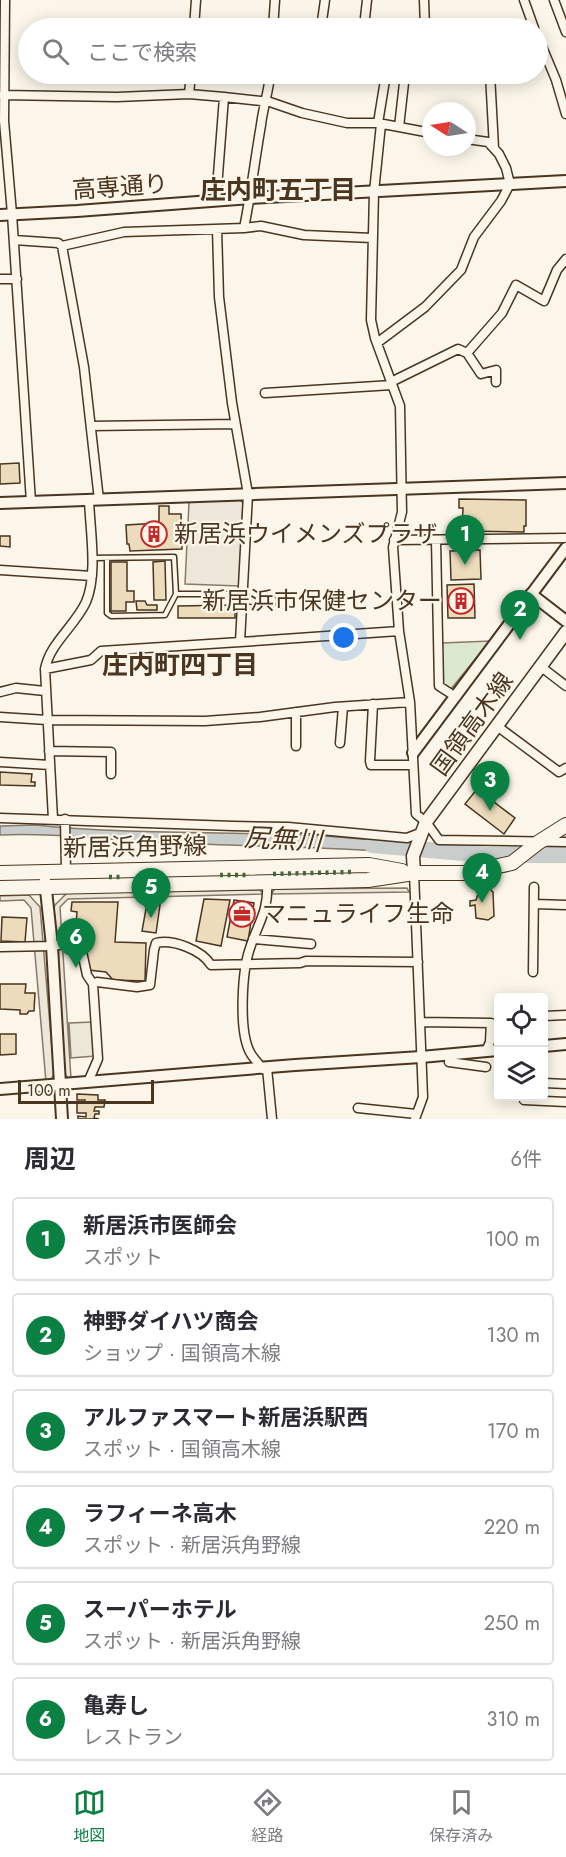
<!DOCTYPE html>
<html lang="ja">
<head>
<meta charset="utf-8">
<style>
	:root { --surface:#fff; --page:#f7f7f7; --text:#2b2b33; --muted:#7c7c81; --line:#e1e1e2; --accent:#0b8043 }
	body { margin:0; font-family:Jost,"Noto Sans JP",sans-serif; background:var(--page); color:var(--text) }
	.controls { position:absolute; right:18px; bottom:18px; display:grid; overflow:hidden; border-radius:6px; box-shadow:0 3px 15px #0003 }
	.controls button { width:54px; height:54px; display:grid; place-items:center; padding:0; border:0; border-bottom:2px solid var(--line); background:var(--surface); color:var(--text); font:30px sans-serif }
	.compass { position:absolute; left:422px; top:102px; width:54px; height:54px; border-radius:50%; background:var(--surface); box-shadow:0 3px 15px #0003; rotate:282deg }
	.scale { position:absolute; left:18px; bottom:15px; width:136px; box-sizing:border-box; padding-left:6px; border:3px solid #4a3520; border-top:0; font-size:16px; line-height:21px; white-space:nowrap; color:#4a3520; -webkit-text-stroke:4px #fbf6e9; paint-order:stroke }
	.you { position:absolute; left:344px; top:638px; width:21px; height:21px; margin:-15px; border:4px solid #fff; border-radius:50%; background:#1a73e8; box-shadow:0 0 0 9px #1a73e833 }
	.badge { display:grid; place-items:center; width:39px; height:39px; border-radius:50%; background:var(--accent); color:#fff; font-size:20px; font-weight:700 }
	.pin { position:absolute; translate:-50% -50px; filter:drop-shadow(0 2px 3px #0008) }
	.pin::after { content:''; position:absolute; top:32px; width:21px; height:18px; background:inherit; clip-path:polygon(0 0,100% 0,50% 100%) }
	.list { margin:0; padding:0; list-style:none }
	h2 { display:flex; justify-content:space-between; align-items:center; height:78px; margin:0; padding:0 24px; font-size:26px }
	h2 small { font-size:20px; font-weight:400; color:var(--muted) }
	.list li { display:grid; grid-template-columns:39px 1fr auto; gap:18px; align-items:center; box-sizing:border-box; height:84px; margin:0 12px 12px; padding:0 12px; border:2px solid var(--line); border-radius:6px }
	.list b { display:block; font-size:22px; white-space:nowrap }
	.list p { margin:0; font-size:20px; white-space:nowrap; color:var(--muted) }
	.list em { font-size:20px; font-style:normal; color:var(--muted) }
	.icon { flex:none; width:33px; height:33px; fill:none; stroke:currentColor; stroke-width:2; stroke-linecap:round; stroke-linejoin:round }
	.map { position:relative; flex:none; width:566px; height:1119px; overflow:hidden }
	.search { position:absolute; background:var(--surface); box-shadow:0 3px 15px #0003; left:18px; right:18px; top:18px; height:66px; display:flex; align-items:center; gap:15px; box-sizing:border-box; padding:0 21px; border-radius:33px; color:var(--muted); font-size:22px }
	.sheet { height:654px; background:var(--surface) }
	nav { display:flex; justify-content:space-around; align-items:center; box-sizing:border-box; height:84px; border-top:2px solid var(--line); background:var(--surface); font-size:16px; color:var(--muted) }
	nav a { display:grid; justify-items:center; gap:3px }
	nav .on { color:var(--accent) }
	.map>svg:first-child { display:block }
</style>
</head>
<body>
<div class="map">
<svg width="566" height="1119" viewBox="0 0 566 1119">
	<rect width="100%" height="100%" fill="#fbf6e9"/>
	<path fill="#dce7d0" stroke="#887966" stroke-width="1.5" d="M490,641L451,689L443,686L442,643Z"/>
	<path fill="#ede7d9" stroke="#887966" stroke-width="1.5" d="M240,500L243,503L239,586L185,584L189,502Z
		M407,888L409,892L271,894L275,889Z
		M259,890L265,894L68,899L60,907L71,1079L67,1077L65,1074L54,908L55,905L67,893Z
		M29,895L40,907L54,1073L52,1078L46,1082L31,908L24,900L0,901V896Z
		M93,1022L95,1056L71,1058L69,1023Z"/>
	<path fill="#c9cecd" stroke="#887966" stroke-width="1.5" d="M36,825C156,838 278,827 398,843L391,851H379C298,846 217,846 137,841C91,838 46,833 0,835V826Z"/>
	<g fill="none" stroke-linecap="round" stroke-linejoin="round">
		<path stroke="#c9cecd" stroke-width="16" d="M372,845L486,855H566"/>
	</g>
	<path fill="#ecdcbc" stroke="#4a3520" stroke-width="1.5" d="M19,463L20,483L0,484V464Z
		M459,499L526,500V526H524V532L462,531L463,508H459Z
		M159,506H169V514H181L182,549L130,551L129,544H127L126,525L159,523Z
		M0,536H10V547L0,546Z
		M480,550L481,579L451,580L450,551Z
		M165,561L166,600H154L153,562Z
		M111,562H127V591H134V602H126V611H111Z
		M474,584L475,618H448L447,585Z
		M136,601H145L147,605H157V610H137Z
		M235,605V618H178V606Z
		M0,772L32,774L31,782H35V786L0,785Z
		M477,789L515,818L504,834L465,804Z
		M490,889L493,892L494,916L488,920L476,918L475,905L470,906V901L476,900L479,891Z
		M204,899L230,900L221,946L196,941Z
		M234,900L254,903L248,941L227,937Z
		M72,902H118L115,942L146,943L145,981L113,980L106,972L88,970L86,937H75L77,912L71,911Z
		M147,903L160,905L156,933L142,931Z
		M2,917L27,918L25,942L1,941Z
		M0,984H26L25,993H35L34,1011H29L27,1014H20V1010L0,1009Z
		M0,1034H16V1054L0,1055Z
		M77,1094L98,1095V1100H105L104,1107H95L94,1111H99V1114H95L94,1118L99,1119H78V1116L86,1117V1113H77V1103H85V1100H77Z"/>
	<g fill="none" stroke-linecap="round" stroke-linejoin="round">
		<g stroke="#4a3520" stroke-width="7">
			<path id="service" d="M92,558L174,557L176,594H242
				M107,558V613L111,616L165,615L176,594"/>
		</g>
		<g stroke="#4a3520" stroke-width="11">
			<path id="minor" d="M5,0L4,121L12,214L31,502
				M424,0L425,28
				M524,0L534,28
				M554,0L566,32
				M365,18L367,0
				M194,28L196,0
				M273,28L275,0
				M321,28L325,0
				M538,37L556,80L566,114
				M490,74L494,148
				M189,94L191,74
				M3,95L117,97L189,94L224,97L270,102L302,113L347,123H378L431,133
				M378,123L386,74
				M381,124L374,192L371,320L375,338L400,406L402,512L393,547L399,631L410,702L416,814L426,822L439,840L566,842
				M399,127L405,74
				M216,201L224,97
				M244,228L261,226L304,235L372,238
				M14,240L58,243L62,246L124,232L244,228C251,194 255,159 261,125C263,107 269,91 270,74
				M62,246L84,367L99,500
				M0,279H17
				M377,343L425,307L461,270L474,237L501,201L510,184L506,168L499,154L488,142L467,139
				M467,353L502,313L516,285L544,301L557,270L566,259
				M391,382L458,349L467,353L481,374L496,370V382
				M265,393L392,385
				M91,426L235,424
				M394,540L566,538
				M436,540L439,686L456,697
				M0,570L92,576
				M242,599L272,601
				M240,642L399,631
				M540,666L566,686
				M45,669L91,660L101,651L240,642L248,494L232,403L219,297L217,229
				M0,692L16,688L45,691
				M373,704L370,761L371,765H413
				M0,717L47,720L205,721L260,717L335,707L410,702
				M497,726L559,772L566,768
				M340,743L343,707
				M296,746V712
				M49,751L111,752V774
				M0,762L50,765
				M0,818L233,826L288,827L407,838L420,833
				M53,819L45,669C50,643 75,626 86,602C98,574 90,530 89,500
				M65,819L66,871
				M414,873L423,1097L415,1119
				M535,904L566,905
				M253,939L311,944
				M0,947L52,946L65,944L81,947L87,975L93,984L98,1059L88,1082
				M533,972L534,887
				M93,984L97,982L137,987L150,985L154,950L156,943C173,939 202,950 211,965L300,963L306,961L418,962
				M544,1016L566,1015
				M420,1022L491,1023L490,1042L486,1051
				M450,1054L449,1062L486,1067
				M267,1068L272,1119
				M263,1069C259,1064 254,1059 251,1054C238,1033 242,971 250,948C258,923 269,911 267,882
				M544,1083L566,1084
				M524,1096V1100L566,1102
				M358,1108L416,1114"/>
		</g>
		<g stroke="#4a3520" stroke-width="14">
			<path id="tertiary" d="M0,215L77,211L251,198L566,181
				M0,503L566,483
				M531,594L566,621
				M413,753L566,548
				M44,871L52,946L62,1119
				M544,1046L566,1044
				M0,1089L295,1065L421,1057L498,1050"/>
		</g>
		<g stroke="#4a3520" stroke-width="15">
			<path id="secondary" d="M414,873L413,856L426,822L566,632"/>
		</g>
		<g stroke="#4a3520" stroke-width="16">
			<path id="primary" d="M0,873L369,865L402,871
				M0,888L368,880L414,873H467L512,863L539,842L566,825"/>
		</g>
		<use href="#service" stroke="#fbf6e9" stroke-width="4"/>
		<use href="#minor" stroke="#fbf6e9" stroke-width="8"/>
		<use href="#tertiary" stroke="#fbf6e9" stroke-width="10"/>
		<use href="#secondary" stroke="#fbf6e9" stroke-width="12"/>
		<use href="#primary" stroke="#fbf6e9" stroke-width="14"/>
		<path stroke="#436837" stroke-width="4.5" stroke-dasharray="3 4.5" stroke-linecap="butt" d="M273,874L351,872
			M220,875H247
			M109,877H122"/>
	</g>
	<defs>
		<g id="building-ring" transform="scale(1.35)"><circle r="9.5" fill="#fbf6e9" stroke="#c62828" stroke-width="1.5"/><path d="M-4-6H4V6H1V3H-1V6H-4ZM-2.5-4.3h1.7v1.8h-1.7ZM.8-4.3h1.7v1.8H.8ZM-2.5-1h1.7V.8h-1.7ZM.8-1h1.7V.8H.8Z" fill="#c62828"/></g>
		<g id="office-ring" transform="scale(1.35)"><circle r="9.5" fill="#fbf6e9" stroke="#c62828" stroke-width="1.5"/><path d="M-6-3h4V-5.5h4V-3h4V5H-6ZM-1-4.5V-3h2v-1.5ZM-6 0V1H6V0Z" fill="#c62828"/></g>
	</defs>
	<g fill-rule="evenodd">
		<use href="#building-ring" x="154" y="534"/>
		<use href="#building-ring" x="461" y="601"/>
		<use href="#office-ring" x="242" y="914"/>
	</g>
	<g text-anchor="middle" stroke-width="4.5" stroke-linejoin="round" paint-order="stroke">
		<g font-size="24" fill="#4a3520" stroke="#fbf6e9">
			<text transform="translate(120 187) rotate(-4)" y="8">高専通り</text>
			<text transform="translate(472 724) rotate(-54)" y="8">国領高木線</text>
			<text transform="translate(135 847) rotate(-1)" y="8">新居浜角野線</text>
		</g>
		<g font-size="24" fill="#4a3520" stroke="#fbf6e9" text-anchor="start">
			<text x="174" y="542">新居浜ウイメンズプラザ</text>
			<text x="442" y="609" text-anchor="end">新居浜市保健センター</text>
			<text x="262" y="922">マニュライフ生命</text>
		</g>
		<g font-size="26" font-weight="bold" fill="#4a3520" stroke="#fbf6e9">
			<text x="278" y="199">庄内町五丁目</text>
			<text x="180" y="674">庄内町四丁目</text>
		</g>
		<g font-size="26" font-style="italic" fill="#4a3520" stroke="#fbf6e9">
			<text transform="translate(283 839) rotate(3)" y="9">尻無川</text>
		</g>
	</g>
</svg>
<div class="controls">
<button><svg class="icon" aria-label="locate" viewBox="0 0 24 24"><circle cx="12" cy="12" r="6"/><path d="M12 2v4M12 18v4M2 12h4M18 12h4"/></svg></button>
<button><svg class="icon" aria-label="layers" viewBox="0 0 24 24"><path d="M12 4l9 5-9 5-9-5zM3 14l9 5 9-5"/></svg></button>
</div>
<svg class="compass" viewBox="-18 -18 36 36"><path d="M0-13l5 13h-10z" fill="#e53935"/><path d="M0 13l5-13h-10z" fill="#7c7c81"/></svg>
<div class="scale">100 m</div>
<div class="you"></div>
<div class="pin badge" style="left:465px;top:565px">1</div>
<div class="pin badge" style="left:520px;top:640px">2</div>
<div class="pin badge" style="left:490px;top:811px">3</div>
<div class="pin badge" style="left:482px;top:903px">4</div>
<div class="pin badge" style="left:151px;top:918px">5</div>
<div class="pin badge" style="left:76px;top:968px">6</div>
<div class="search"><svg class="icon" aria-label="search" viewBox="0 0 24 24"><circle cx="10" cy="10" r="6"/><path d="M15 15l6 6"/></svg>ここで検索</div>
</div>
<section class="sheet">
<h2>周辺<small>6件</small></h2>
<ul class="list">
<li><span class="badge">1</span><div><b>新居浜市医師会</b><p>スポット</p></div><em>100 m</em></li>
<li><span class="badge">2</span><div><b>神野ダイハツ商会</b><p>ショップ · 国領高木線</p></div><em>130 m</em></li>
<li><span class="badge">3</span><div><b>アルファスマート新居浜駅西</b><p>スポット · 国領高木線</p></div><em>170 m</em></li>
<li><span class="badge">4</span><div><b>ラフィーネ高木</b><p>スポット · 新居浜角野線</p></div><em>220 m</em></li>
<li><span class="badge">5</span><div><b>スーパーホテル</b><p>スポット · 新居浜角野線</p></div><em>250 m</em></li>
<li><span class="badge">6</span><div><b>亀寿し</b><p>レストラン</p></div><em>310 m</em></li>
</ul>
</section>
<nav>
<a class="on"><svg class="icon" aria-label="map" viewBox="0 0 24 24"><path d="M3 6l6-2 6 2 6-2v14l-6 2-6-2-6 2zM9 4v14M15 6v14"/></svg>地図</a>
<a><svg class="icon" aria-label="directions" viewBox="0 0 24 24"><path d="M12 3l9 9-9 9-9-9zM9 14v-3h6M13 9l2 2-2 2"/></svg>経路</a>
<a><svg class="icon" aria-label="saved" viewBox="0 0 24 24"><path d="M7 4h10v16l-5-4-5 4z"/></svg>保存済み</a>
</nav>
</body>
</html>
